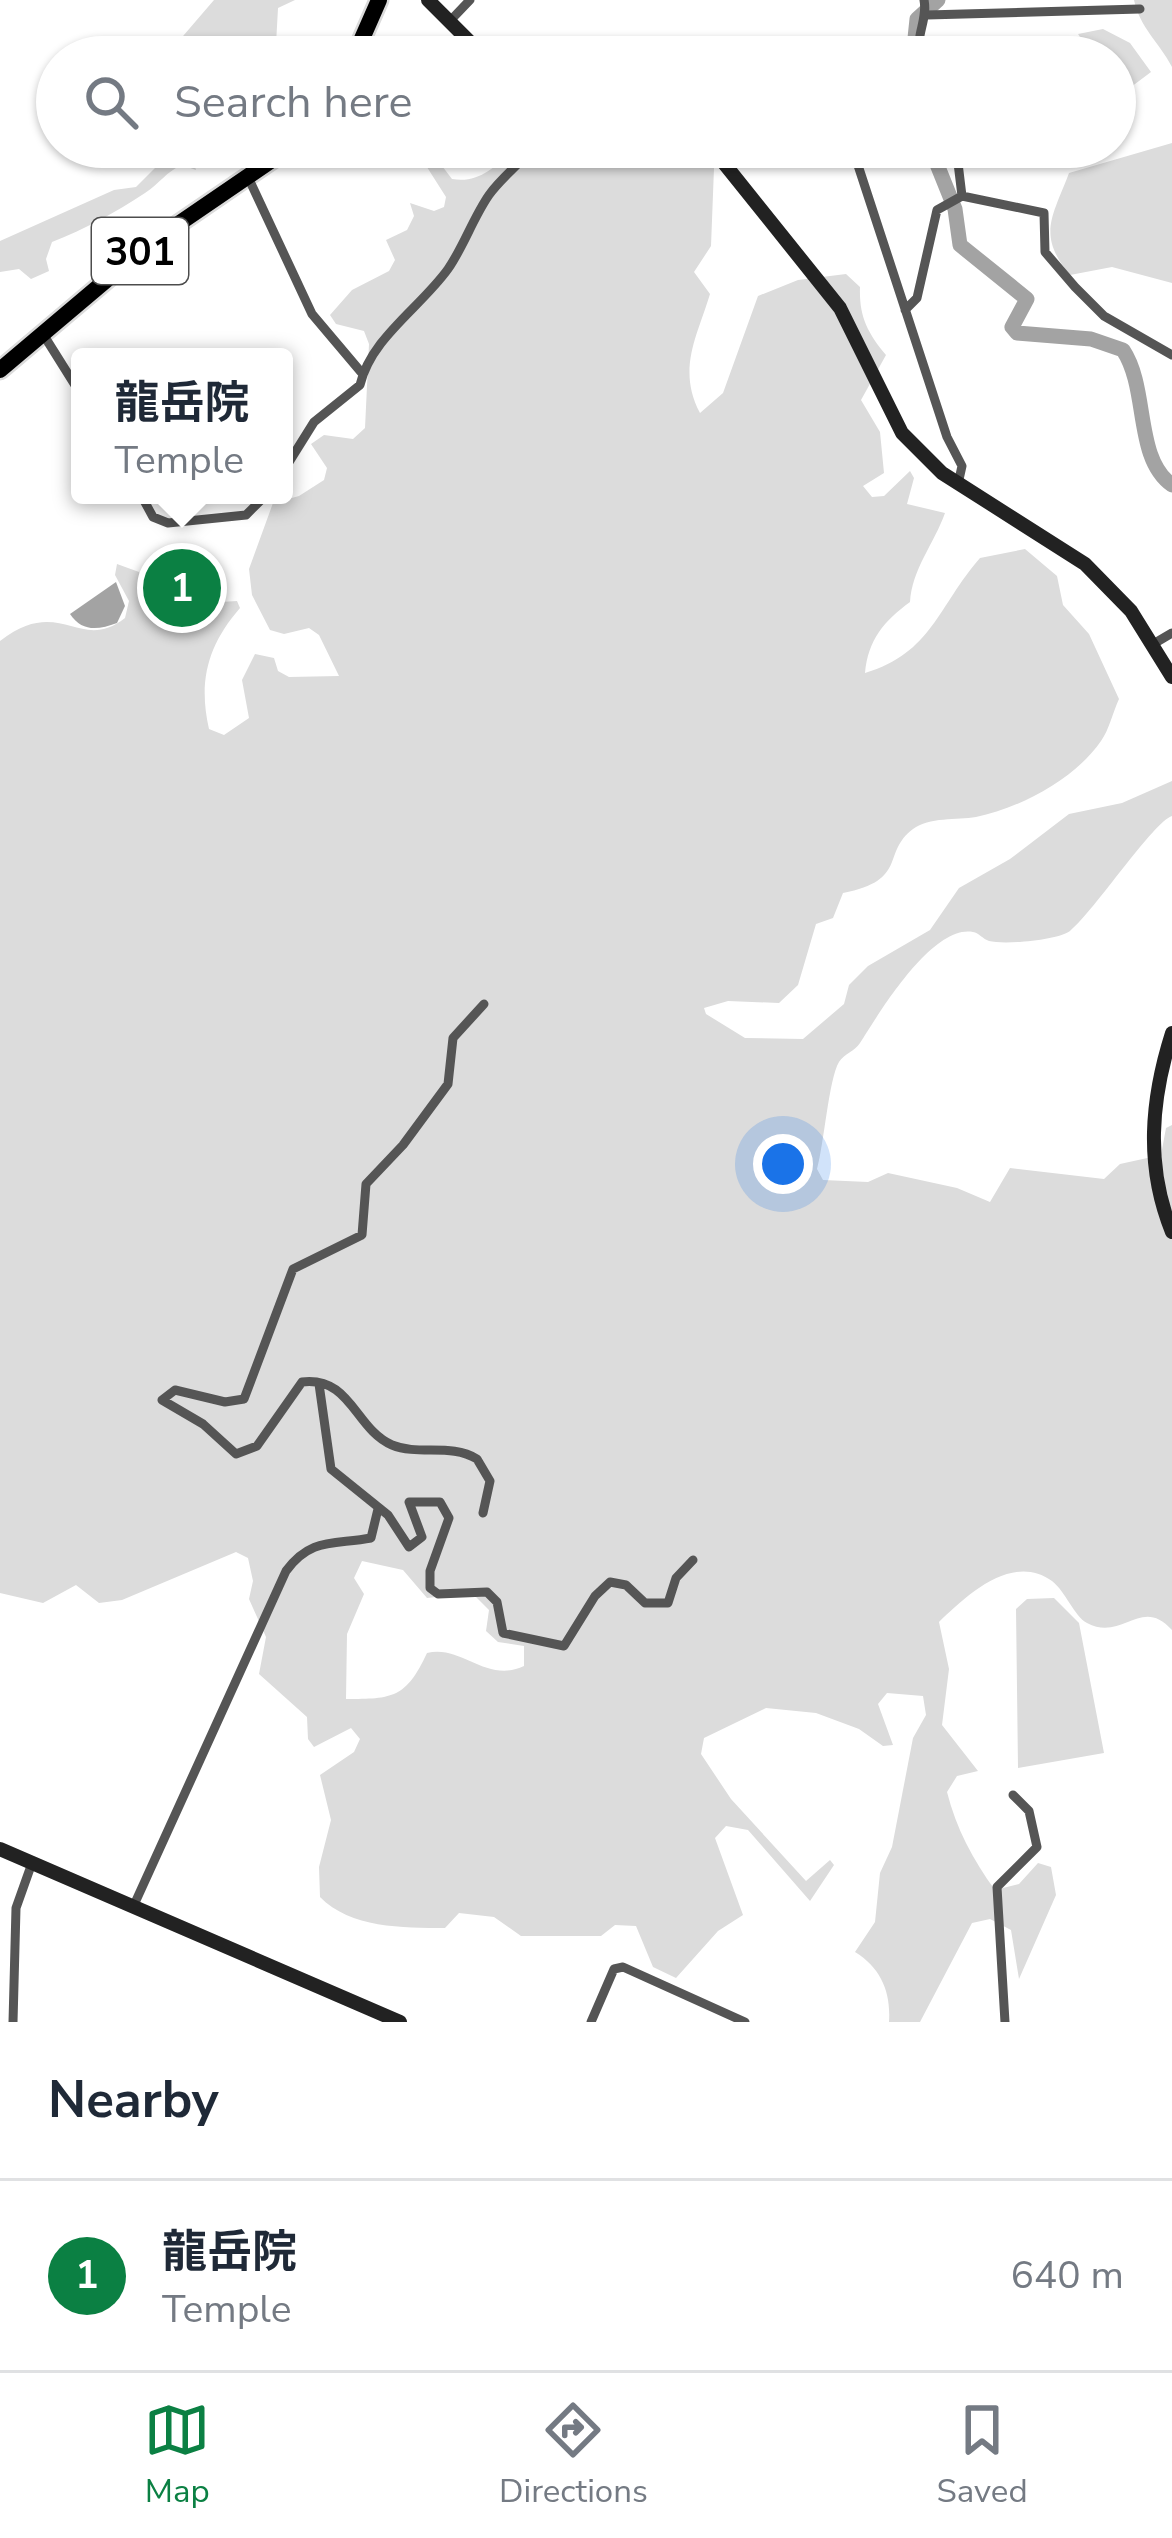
<!DOCTYPE html>
<html lang="en">
<head>
<meta charset="utf-8">
<style>
	:root { --surface:#fff; --page:#f2f2f3; --text:#1f2937; --muted:#747a83; --line:#e0e1e3; --accent:#0b8043 }
	body { margin:0; font-family:"Nunito Sans","Noto Sans JP",sans-serif; background:var(--page); color:var(--text) }
	.you { position:absolute; left:783px; top:1164px; width:42px; height:42px; margin:-30px; border:9px solid #fff; border-radius:50%; background:#1a73e8; box-shadow:0 0 0 18px #1a73e833 }
	.badge { display:grid; place-items:center; width:78px; height:78px; border-radius:50%; background:var(--accent); color:#fff; font-size:39px; font-weight:700 }
	.pin { position:absolute; translate:-50% -50%; border:6px solid #fff; box-shadow:0 3px 12px #0006 }
	.popup { position:absolute; left:71px; top:348px; width:222px; height:156px; box-sizing:border-box; display:grid; place-content:center; border-radius:12px; background:var(--surface); filter:drop-shadow(0 3px 9px #0005); font-size:39px; white-space:nowrap; color:var(--muted) }
	.popup b { font-size:45px; color:var(--text) }
	.popup::after { content:''; position:absolute; left:50%; top:100%; margin-left:-24px; border:24px solid transparent; border-top-color:var(--surface) }
	.list { margin:0; padding:0; list-style:none }
	h2 { display:flex; justify-content:space-between; align-items:center; height:156px; margin:0; padding:0 48px; font-size:51px }
	h2 small { font-size:39px; font-weight:400; color:var(--muted) }
	.list li { display:grid; grid-template-columns:78px 1fr auto; gap:36px; align-items:center; box-sizing:border-box; height:192px; padding:0 48px; border-top:3px solid var(--line) }
	.list b { display:block; font-size:45px; white-space:nowrap }
	.list p { margin:0; font-size:39px; white-space:nowrap; color:var(--muted) }
	.list em { font-size:39px; font-style:normal; color:var(--muted) }
	.icon { flex:none; width:66px; height:66px; fill:none; stroke:currentColor; stroke-width:2; stroke-linecap:round; stroke-linejoin:round }
	.map { position:relative; flex:none; width:1172px; height:2022px; overflow:hidden }
	.search { position:absolute; background:var(--surface); box-shadow:0 3px 9px #0004; left:36px; right:36px; top:36px; height:132px; display:flex; align-items:center; gap:30px; box-sizing:border-box; padding:0 42px; border-radius:66px; color:var(--muted); font-size:45px }
	.sheet { height:348px; background:var(--surface) }
	nav { display:flex; justify-content:space-around; align-items:center; box-sizing:border-box; height:168px; border-top:3px solid var(--line); background:var(--surface); font-size:33px; color:var(--muted) }
	nav a { display:grid; justify-items:center; gap:6px }
	nav .on { color:var(--accent) }
	.map>svg:first-child { display:block }
</style>
</head>
<body>
<div class="map">
<svg width="1172" height="2022" viewBox="0 0 1172 2022">
	<rect width="100%" height="100%" fill="#fff"/>
	<path fill="#dcdcdc" fill-rule="evenodd" d="M214,0H295L278,8L276,44L266,57H165Z
		M1134,0H1172V67C1159,42 1140,28 1134,0Z
		M1103,29L1130,43L1151,72L1115,99V57H1082L1088,49L1078,34Z
		M1172,143V283L1112,267L1070,275C1037,235 1052,218 1069,173Z
		M176,147H189L196,170L182,165C167,171 159,184 145,193C115,213 85,229 52,242L46,259L49,271L31,279L19,269L0,272V241L114,190L136,187Z
		M516,147H608L636,160L692,149L714,168L711,246L694,272L710,294C697,337 677,369 700,413L723,393L758,296L798,280L846,274L860,287C859,316 867,332 886,355L861,400L880,432L884,473L863,486L872,497L884,496L910,471L914,478L907,504L945,513C934,544 912,569 910,602C884,621 868,640 865,673C932,653 938,606 980,558L1025,549L1057,576L1063,605L1089,634L1119,699C1113,712 1109,730 1101,741C1075,779 1020,808 976,817C957,820 929,817 913,829C881,853 909,880 843,893L833,918L816,924L798,985L779,1003L728,1001L704,1008L706,1014L745,1038L803,1039L844,1004L849,985L868,966L930,930L959,888L1010,859L1069,814L1122,803L1172,781V816C1154,821 1095,910 1070,931C1059,940 1005,945 989,941C983,939 979,933 973,932C932,924 878,1015 860,1043C855,1051 844,1054 839,1062C829,1078 824,1144 817,1169L823,1180L868,1182L888,1173L957,1188L990,1202L1010,1168L1104,1179L1120,1164L1161,1155L1166,1128L1172,1125V1630C1141,1595 1123,1642 1087,1623C1074,1616 1066,1592 1052,1581C1012,1552 966,1596 939,1622L949,1669L942,1725L978,1771L957,1776L947,1792C956,1828 973,1860 995,1890L1019,1884L1038,1863L1051,1867L1056,1895L1019,1979L1011,1930L990,1919L972,1923L920,2022H889C891,1992 881,1968 855,1952L875,1922L880,1873L892,1847L913,1738L926,1715L923,1696L887,1693L878,1704L893,1745L883,1746L859,1729L816,1713L766,1708L704,1738L701,1754L731,1799L806,1881L830,1860L834,1865L810,1901L748,1830L726,1826L715,1838L743,1915L718,1931L676,1978L653,1967L636,1926L615,1925L601,1936H521L494,1917L459,1913L445,1928C403,1928 350,1928 320,1897L319,1867L331,1820L320,1775L354,1752L360,1739L351,1728L314,1747L308,1739L307,1717L259,1674L266,1637L249,1599L253,1581L248,1558L236,1552L122,1600L99,1603L76,1585L43,1603L0,1593V641C61,594 79,654 125,618L129,601L115,575L117,564L139,572L155,612L195,621L212,619L221,602L237,601L240,608C208,645 198,681 209,729L224,735L249,718L242,680L255,654L274,658L278,671L289,677L339,676L319,635L309,628L284,634L270,630L252,595L249,569L273,503L299,496L324,480L327,468L311,444L324,435L353,439L365,428L369,344L364,331L336,324L330,315L352,290L389,271L395,260L386,240L407,230L414,216L410,203L434,211L444,207L446,197L425,164L436,158L452,179C480,184 497,165 516,147ZM362,1561L403,1570L427,1598L472,1593L489,1610L486,1631L498,1642L524,1646V1666C487,1684 461,1644 427,1653C406,1698 393,1699 346,1699L347,1634L364,1594L354,1578Z
		M1054,1598L1079,1623L1104,1753L1018,1768L1016,1609L1027,1599Z"/>
	<path fill="#a3a3a3" d="M116,582L125,606L117,623C98,630 82,632 70,614Z"/>
	<g fill="none" stroke-linecap="round" stroke-linejoin="round">
		<path stroke="#a3a3a3" stroke-width="15" d="M913,57L917,19L938,0
			M930,147L955,209L960,245L1027,299L1012,327L1017,333L1091,339L1123,350C1149,389 1134,458 1172,485"/>
		<g stroke="#dbdbdb" stroke-width="21">
			<path id="highway" d="M354,57L379,0
				M0,370L149,244L291,147"/>
		</g>
		<path stroke="#555" stroke-width="9" d="M927,15L1140,9
			M449,22L470,0
			M920,57C915,35 928,20 924,0
			M852,147L947,437L962,466L958,484
			M949,147L958,163
			M970,147L958,163L962,196L1044,213L1045,252L1075,287L1104,316L1172,355
			M248,177L312,314L361,372
			M905,310L917,298L937,210L962,196
			M43,334L80,393
			M284,470L314,422L360,385C371,338 420,308 448,269C464,246 473,218 489,195C501,178 520,164 533,147
			M141,495L153,517L168,523L246,515L266,495
			M1155,643L1172,633
			M319,1384L331,1469L388,1515L409,1547L422,1537L409,1502H440L449,1518L430,1571V1588L438,1594L487,1592L497,1602L503,1633L564,1646L595,1596L610,1582L626,1585L645,1603H668L676,1578L693,1560
			M483,1513L490,1481L477,1459C451,1443 419,1456 392,1445C355,1429 351,1376 302,1382L257,1446L236,1454L203,1424L162,1400L175,1390L225,1402L244,1399L293,1269L362,1235L366,1184L403,1145L448,1084L453,1038L484,1004
			M134,1905L286,1571C311,1537 334,1545 371,1538L378,1509
			M13,2022L16,1908L32,1863
			M591,2022L614,1969L623,1967L745,2022
			M1005,2022L997,1887L1037,1847L1029,1811L1013,1795"/>
		<path stroke="#222" stroke-width="14" d="M428,0L485,57
			M711,147L840,308L902,433L942,473L1085,564L1131,611L1172,677
			M1172,1033C1151,1099 1145,1166 1172,1232
			M0,1849L400,2022"/>
		<use href="#highway" stroke="#000" stroke-width="16"/>
	</g>
	<g text-anchor="middle" stroke-width="12" stroke-linejoin="round" paint-order="stroke">
		<rect fill="#fff" stroke="#4c4c4c" stroke-width="3" x="92" y="218" width="96" height="66" rx="9"/>
		<g font-size="39" font-weight="bold" fill="#000">
			<text x="140" y="265">301</text>
		</g>
	</g>
</svg>
<div class="you"></div>
<div class="pin badge" style="left:182px;top:588px">1</div>
<div class="popup"><b>龍岳院</b>Temple</div>
<div class="search"><svg class="icon" aria-label="search" viewBox="0 0 24 24"><circle cx="10" cy="10" r="6"/><path d="M15 15l6 6"/></svg>Search here</div>
</div>
<section class="sheet">
<h2>Nearby<small></small></h2>
<ul class="list">
<li><span class="badge">1</span><div><b>龍岳院</b><p>Temple</p></div><em>640 m</em></li>
</ul>
</section>
<nav>
<a class="on"><svg class="icon" aria-label="map" viewBox="0 0 24 24"><path d="M3 6l6-2 6 2 6-2v14l-6 2-6-2-6 2zM9 4v14M15 6v14"/></svg>Map</a>
<a><svg class="icon" aria-label="directions" viewBox="0 0 24 24"><path d="M12 3l9 9-9 9-9-9zM9 14v-3h6M13 9l2 2-2 2"/></svg>Directions</a>
<a><svg class="icon" aria-label="saved" viewBox="0 0 24 24"><path d="M7 4h10v16l-5-4-5 4z"/></svg>Saved</a>
</nav>
</body>
</html>
